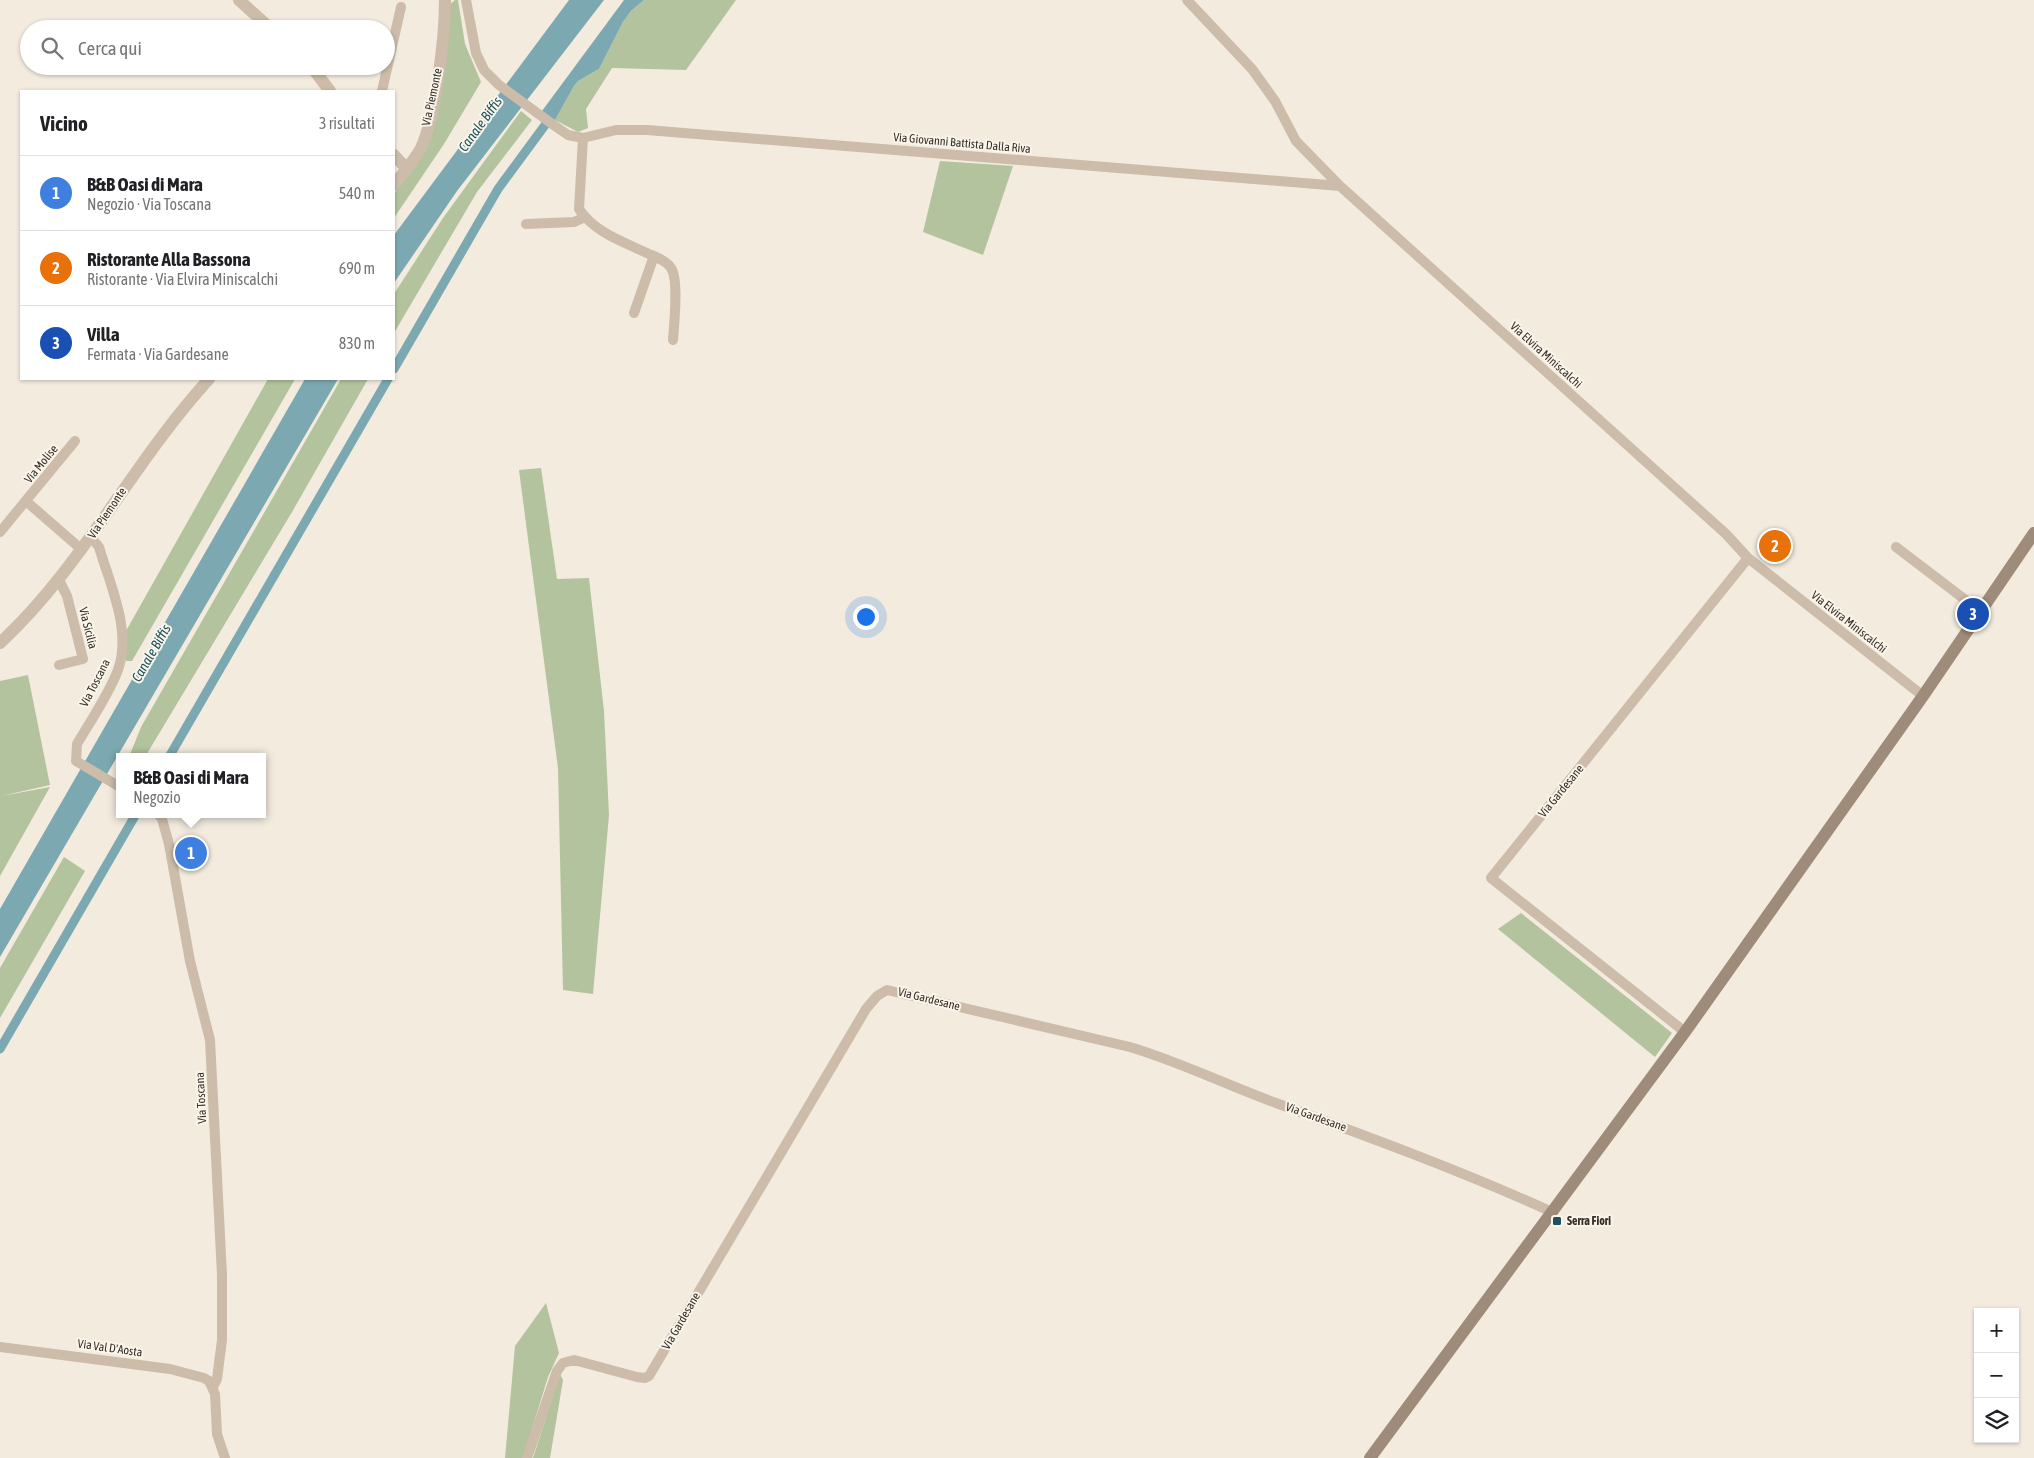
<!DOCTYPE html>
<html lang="it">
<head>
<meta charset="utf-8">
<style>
	:root { --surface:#fff; --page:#f6f6f6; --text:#202124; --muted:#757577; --line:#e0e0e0; --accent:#0b8043 }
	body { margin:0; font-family:"Asap Condensed",sans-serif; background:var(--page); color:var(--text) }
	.controls { position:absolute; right:15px; bottom:15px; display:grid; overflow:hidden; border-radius:0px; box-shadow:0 1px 4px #0004 }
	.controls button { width:45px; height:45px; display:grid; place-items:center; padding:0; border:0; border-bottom:1px solid var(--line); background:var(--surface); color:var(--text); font:25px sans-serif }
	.you { position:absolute; left:865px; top:616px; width:18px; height:18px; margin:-12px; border:4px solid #fff; border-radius:50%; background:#1a73e8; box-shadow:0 0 0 8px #1a73e833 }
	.badge { display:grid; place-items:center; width:32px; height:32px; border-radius:50%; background:var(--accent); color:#fff; font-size:16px; font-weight:700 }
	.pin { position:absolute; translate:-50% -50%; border:2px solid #fff; box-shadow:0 1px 5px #0006 }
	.popup { position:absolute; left:116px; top:753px; width:150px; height:65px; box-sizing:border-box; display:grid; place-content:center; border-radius:0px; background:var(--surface); filter:drop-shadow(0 1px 4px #0005); font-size:16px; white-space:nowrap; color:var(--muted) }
	.popup b { font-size:19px; color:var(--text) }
	.popup::after { content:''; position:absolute; left:50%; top:100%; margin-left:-10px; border:10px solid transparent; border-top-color:var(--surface) }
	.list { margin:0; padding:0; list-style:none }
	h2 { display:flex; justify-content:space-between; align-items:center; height:65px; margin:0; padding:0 20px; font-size:21px }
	h2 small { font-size:16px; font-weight:400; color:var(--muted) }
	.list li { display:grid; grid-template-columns:32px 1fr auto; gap:15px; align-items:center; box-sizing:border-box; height:75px; padding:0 20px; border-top:1px solid var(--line) }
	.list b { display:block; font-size:19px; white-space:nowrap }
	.list p { margin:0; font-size:16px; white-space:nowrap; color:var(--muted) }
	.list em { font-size:16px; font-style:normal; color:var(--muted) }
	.icon { flex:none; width:28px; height:28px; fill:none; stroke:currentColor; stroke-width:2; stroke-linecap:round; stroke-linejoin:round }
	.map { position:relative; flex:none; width:2034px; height:1458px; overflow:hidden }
	.search { position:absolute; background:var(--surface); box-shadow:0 1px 4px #0004; left:20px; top:20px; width:375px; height:55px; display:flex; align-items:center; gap:12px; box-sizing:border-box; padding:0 18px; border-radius:28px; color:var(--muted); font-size:19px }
	.panel { position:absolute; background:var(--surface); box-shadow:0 1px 4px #0004; left:20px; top:90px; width:375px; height:290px; border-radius:0px }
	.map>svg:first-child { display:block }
</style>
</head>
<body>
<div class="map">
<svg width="2034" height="1458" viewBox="0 0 2034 1458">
	<rect width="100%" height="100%" fill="#f3ebde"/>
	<path fill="#b2c39d" d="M455,0H458L465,44L481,82L444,144L394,218V194L424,149L448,6Z
		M644,0H736L686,70L612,68L586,109L588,128L578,132L555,120L574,86L578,81L599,69L623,22L631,11Z
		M521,111L532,120L477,192L394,333V294L443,218Z
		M940,161L1013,166L983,255L923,232Z
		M268,379H295L132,661H126V631Z
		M341,379H368L292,512L145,757H129L141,727Z
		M541,468L557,579L589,578L604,711L609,815L593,994L563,990L558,768L519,470Z
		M28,675L50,785L1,796L50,787L0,876V681Z
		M64,857L85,871L0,1018V968Z
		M1521,913L1672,1033L1655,1057L1498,929Z
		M546,1303L559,1353L548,1377L523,1458H505L515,1346Z
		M560,1374L563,1380L550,1458H533Z"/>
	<path fill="#7ca9b1" d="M569,0H604L457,191L394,283V235Z
		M624,0H644L631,11L623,22L599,69L578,81L574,86L555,120L542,111Z
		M305,379H338L0,957V909Z"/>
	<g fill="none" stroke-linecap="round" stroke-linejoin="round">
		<path stroke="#7ca9b1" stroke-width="9" d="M394,369L498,189L551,117
			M169,757L388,379
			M0,1049L136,814"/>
		<path stroke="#ccbca9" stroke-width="10" d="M466,0L476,53L484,70L499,85L555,126L568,135L583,138L616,130H647L1340,186
			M1187,0L1252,69L1275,101L1296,141L1340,186L1726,534L1748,558L1923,696
			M382,91L401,7
			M583,138L579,209C595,233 624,242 649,254C656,257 667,261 671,268C679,279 674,325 673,340
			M526,224L574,222L585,217
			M634,313L654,256
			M27,502L81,549
			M0,532L75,441
			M91,537L99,547C110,585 132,630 118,670C109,694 90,722 77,744L76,761L120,787
			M1896,547L1980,611
			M59,580L67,596L83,659L59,665
			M158,814L162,819L169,844L190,961L210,1040L222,1275V1340L217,1379L213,1387
			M1685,1032L1491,878L1748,558
			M0,1347L170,1369L204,1378L209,1381L215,1394L217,1434L225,1458
			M527,1458L557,1371L563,1363L574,1360L637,1377L645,1378L649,1376L866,1009L877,996L887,990L1130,1047C1180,1062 1227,1085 1276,1103C1369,1137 1462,1171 1552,1212"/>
		<path stroke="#ccbca9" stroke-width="12" d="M239,0L271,29
			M311,66L330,91
			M394,155L406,168
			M394,185C402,174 414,161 421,148C436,115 445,37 445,0
			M0,643C83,566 133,462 209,379"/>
		<path stroke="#9f8b7a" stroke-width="12" d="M1370,1458L1685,1032L1923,696L2034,533"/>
	</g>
	<rect fill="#1d515b" stroke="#faf5ea" stroke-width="2" x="1552" y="1216" width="10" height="10" rx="2.5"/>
	<g text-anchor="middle" stroke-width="4" stroke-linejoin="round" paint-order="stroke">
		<g font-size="12" fill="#392f29" stroke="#faf5ea">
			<text transform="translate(432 97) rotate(-78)" y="4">Via Piemonte</text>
			<text transform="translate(962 143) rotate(5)" y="4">Via Giovanni Battista Dalla Riva</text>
			<text transform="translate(1546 355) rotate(42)" y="4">Via Elvira Miniscalchi</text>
			<text transform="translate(41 464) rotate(-51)" y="4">Via Molise</text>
			<text transform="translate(107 513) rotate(-56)" y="4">Via Piemonte</text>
			<text transform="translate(1849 622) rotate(38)" y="4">Via Elvira Miniscalchi</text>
			<text transform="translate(88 628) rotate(76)" y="4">Via Sicilia</text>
			<text transform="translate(95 683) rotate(-63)" y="4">Via Toscana</text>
			<text transform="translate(1561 791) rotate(-51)" y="4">Via Gardesane</text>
			<text transform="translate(929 999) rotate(14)" y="4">Via Gardesane</text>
			<text transform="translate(201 1098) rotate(-93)" y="4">Via Toscana</text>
			<text transform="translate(1316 1117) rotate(20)" y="4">Via Gardesane</text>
			<text transform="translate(681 1321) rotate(-60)" y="4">Via Gardesane</text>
			<text transform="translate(110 1348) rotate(8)" y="4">Via Val D'Aosta</text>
		</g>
		<g font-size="12" font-weight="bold" fill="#392f29" stroke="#faf5ea" text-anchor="start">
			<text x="1567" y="1225">Serra Fiori</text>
		</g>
		<g font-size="14" font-style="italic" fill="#1d515b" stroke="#faf5ea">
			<text transform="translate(480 124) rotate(-54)" y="5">Canale Biffis</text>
			<text transform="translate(151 653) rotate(-60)" y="5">Canale Biffis</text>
		</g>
	</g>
</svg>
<div class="controls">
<button>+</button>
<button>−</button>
<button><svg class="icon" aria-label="layers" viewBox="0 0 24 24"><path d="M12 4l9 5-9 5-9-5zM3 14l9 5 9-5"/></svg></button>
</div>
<div class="you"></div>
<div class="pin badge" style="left:191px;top:853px;background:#3f7fe0">1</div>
<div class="popup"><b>B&amp;B Oasi di Mara</b>Negozio</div>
<div class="pin badge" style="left:1775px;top:546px;background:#e8710a">2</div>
<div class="pin badge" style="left:1973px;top:614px;background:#1a4fb4">3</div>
<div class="search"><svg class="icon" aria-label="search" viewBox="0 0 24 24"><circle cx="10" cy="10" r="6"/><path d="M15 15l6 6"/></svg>Cerca qui</div>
<section class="panel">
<h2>Vicino<small>3 risultati</small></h2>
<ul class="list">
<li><span class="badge" style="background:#3f7fe0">1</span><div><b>B&amp;B Oasi di Mara</b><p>Negozio · Via Toscana</p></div><em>540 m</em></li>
<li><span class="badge" style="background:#e8710a">2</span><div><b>Ristorante Alla Bassona</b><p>Ristorante · Via Elvira Miniscalchi</p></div><em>690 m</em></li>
<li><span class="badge" style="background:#1a4fb4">3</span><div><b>Villa</b><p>Fermata · Via Gardesane</p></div><em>830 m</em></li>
</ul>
</section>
</div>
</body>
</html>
